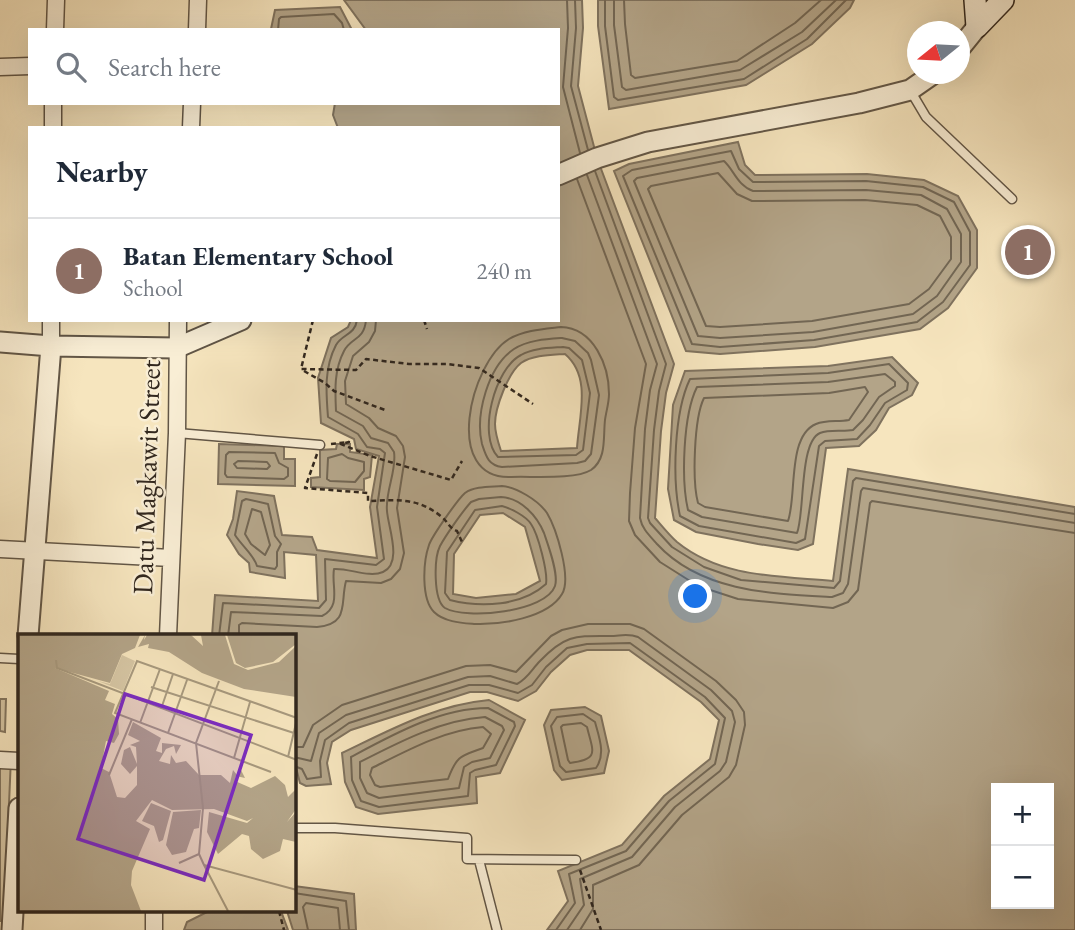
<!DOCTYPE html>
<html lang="en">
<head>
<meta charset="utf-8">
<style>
	:root { --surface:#fff; --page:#f2f2f3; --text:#1f2937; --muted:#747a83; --line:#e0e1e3; --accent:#1a73e8 }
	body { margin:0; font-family:"EB Garamond",serif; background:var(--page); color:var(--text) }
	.controls { position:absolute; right:21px; bottom:21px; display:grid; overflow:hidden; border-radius:0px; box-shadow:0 7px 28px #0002 }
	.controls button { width:63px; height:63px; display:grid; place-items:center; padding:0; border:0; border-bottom:2px solid var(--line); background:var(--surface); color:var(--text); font:35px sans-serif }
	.compass { position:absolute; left:907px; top:21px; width:63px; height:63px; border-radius:50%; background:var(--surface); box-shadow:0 7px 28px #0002; rotate:252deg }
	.you { position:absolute; left:696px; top:597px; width:24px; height:24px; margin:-18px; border:5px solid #fff; border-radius:50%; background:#1a73e8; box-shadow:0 0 0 10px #1a73e833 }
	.badge { display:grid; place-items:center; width:46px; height:46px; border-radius:50%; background:var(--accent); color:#fff; font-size:23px; font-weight:700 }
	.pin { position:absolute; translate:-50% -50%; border:4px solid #fff; box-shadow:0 2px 7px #0006 }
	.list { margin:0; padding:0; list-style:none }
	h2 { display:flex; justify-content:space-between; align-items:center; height:91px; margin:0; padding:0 28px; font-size:30px }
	h2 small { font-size:23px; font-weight:400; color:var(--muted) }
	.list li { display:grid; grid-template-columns:46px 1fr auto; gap:21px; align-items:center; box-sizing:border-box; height:105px; padding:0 28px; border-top:2px solid var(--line) }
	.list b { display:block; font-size:26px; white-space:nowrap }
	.list p { margin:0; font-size:23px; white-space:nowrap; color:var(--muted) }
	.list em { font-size:23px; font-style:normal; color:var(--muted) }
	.icon { flex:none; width:38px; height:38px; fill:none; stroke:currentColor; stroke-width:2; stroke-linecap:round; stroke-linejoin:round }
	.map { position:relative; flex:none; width:1075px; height:930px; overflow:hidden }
	.search { position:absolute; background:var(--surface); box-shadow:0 7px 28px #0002; left:28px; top:28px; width:532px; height:77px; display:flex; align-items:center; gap:18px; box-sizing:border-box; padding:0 24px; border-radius:0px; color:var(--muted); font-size:26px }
	.panel { position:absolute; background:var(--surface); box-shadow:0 7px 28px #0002; left:28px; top:126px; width:532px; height:196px; border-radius:0px }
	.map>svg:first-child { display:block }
</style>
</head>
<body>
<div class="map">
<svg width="1075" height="930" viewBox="0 0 1075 930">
	<rect width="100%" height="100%" fill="#f6e5be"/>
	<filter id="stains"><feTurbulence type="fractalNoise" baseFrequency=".00286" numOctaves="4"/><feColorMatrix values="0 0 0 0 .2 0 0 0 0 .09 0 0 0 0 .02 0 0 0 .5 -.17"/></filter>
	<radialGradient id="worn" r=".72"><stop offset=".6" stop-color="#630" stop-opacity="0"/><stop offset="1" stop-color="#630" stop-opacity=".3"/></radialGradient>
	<path fill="#d5c5a3" stroke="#837660" stroke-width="2" d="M0,699H6L5,732L0,731Z
		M0,756L11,757L4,921H0Z"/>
	<path fill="#b3a488" stroke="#7f725e" stroke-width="2" fill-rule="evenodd" d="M344,0H582L583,28L578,86L597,158L674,364L666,393L661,431L655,518C662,526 669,535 677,542C721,578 779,576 833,581L848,469L1075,507V930H547L568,901L558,871L622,845L664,796L710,759L719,720L701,702L629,650H587L570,655L551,672L536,691L518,701L487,692H470L351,730L332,742L327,763L331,784L306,786L300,783L294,760V636H212L215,595L318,601L316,555L284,552L285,578L250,572L249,563L239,554L227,535L233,519L237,491L274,496L282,535L312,537L317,550L377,558L370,507L379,456L356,449L354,439L321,423L318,378L331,338L348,327L351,320H558V128H338L333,115L335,103H558V30H366ZM565,354C592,377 579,416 577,448L501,451C498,442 495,433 495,424C495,408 508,373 521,363C533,355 551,355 565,354ZM503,513L525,527L540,581L516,594L476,598L453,594L454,554L480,515ZM996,788H1049V904H996Z
		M598,0H854L850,8L812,44L746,85L609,109L598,26Z
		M340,7L352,30L271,29L275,10Z
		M738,142L745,165L755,175L867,174L924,180L958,196L977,230V268L948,308L920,329L815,347L720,354L686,351L614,171L629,164Z
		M892,357L918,383L912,395L889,408L876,430L859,446L826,448L813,544L798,550L758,544L696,532L674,520L668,489L673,405L685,371L828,366Z
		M219,444L284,446V459H295V486L218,484Z
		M337,444H350V452L372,455L370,477L364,479V490L311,487V478L320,477V450L336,449Z
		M489,700L525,720L500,773L476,777L477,803L378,814L356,807L345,782L342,753C390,730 435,705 489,700Z
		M585,707L601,716L609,751L604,773L562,780L554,770L544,725L551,710Z
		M294,886L354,894L356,930H293L287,911H294Z
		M209,911H281L288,930H184L187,922Z"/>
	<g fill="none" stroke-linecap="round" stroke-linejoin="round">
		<path stroke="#726653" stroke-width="2" d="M567,0L568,28L563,87L580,153
			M575,0L576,28L571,86L588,150
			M605,0V26L614,97L618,100L744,79L807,39L846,0
			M614,0V25L622,87L626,90L740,70L802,32L836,0
			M624,0L625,24L631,75L635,78L737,61L795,23L821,0
			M278,30L279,19L281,17L334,14L342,23L344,30
			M731,151L739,169L753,182L866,181L923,187L954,202L970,232V265L943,302L917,322L814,340L720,347L692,344L623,176L632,170Z
			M724,161C734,170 737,185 753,191L866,190L921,195L947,209L961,234V262L937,296L913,314L813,332L720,338L698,336L634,181L637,178Z
			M595,171L666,364L659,391L654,430L648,518L650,523L672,547L704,567L741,580L834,588L840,581L853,481L856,478L1075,514
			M718,173L737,194L752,201L865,200L917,205L940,216L951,237V259L929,289L909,304L812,321L720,327L706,326L648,189L651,186Z
			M587,175L657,364L650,390L645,429L640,518C642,529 650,536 657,544C701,592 772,594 832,597L843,593L848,584L861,491L863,488L1075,523
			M577,179L646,364L635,428L630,493L629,521L635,535L660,562L698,586L738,599L833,608L848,602L858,590L870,503L872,501L1075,533
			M561,327C594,328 609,366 609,394C609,403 606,412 605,420C603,437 607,459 591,470C575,480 531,476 511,477C442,480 470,363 509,339C525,330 544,329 561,327Z
			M562,338L575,341L588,353L591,360L599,395L591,454L585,461L577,463L502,467C488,465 486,456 482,444C475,415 488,366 514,349C528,340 547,339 562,338Z
			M563,347L569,348L582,360L590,393L583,450L576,455L498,457C477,435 495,368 521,355C533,348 549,348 563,347Z
			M889,364L908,383L907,390L885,403L870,425L857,439L825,441L819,446L805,539L796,543L699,526L680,516C672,479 674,412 690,379L828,373Z
			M885,374L895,382V386L879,397L863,420L853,430C843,432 830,429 820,433C799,442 805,513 797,533L702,517L688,510C681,480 683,415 697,387L828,382Z
			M865,387L868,392L849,420C838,422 826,420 816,424C787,436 797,496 788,521L705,507L698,503C692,481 694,418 704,398L829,393Z
			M229,452L275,453L279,463L288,468V476L284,479L227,477L225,474L226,455Z
			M342,454L348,458L364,462V471L355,482L330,481L327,479L328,458Z
			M238,461L267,462L270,466L267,469L237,468L234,464Z
			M502,486C516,487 538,500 547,513C556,528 572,578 562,594C548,618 500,625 474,624C462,623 444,622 434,612C421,599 423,562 429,545C432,536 458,499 465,493C475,486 490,487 502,486Z
			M501,497C521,498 537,516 544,533C548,545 559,574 555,586C546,612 466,620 445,608C433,600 434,558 440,546C446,535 462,512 471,502L479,499Z
			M246,499L268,504L275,536L281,544L277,552V566L275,569L257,566C254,555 242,546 235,535L242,501Z
			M502,506C510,508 526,516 531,524C538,534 548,572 546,584C522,606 481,608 450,600L445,593L447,552L475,510Z
			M252,509L261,512L270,545L265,555L251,544L245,534Z
			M219,636L223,603L319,608L326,600L325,559L376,565L384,559L377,507L385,453L380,449L367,447L358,434L328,417C326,392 324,368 336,345C342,334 355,335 357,320
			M228,636L231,612L322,616C342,606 331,586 334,569C349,568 369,578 383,572C403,563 388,527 387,511C385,491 397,471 394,452L388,443L371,438L363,426L336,411C335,390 334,370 344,351C351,337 364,341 366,320
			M239,636V625L242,623L317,627C350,624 340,603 346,581L381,583L391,579L400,569L404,553L397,508L405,457L403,446L396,436L378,428L369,418L346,404L345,381L353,356L369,342L375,331L376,320
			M488,708L514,722L515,726L496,765L475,770L470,773L468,796L379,807L361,801L352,780L351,757C392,735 440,708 488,708Z
			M583,714L595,722C599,737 606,754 596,768L566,772L560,766L551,726L557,717Z
			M485,717L502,726L504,730L490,758L472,762L464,767L459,788L379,798L367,793L360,778V762C399,742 441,720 485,717Z
			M581,723L587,727C593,752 600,759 570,763L568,760L561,727L563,725Z
			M483,727L491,734L483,748C461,756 457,755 448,779L380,787L375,785L370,775L372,768C406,751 444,730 483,727Z
			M294,747H303L313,725L342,705L466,666L490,665L516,672L551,636L562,630L588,624H630L644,629L716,681L736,700L744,712L745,725L736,765L729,777L682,815L639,865L593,885V909L580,930
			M294,757L311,761L319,733L346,715L468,677L490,676L517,684C528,678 532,669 540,661C566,634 576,636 610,636C620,636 628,633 638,637L711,690L732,711L735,722L726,762L720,771L675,807L632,857L580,879L584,905L567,930
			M294,766L302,769L307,779L321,777L320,761L325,740L349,723L469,685H489L518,693L532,685L546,667L567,648L587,644L630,643L705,697L725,718L715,764L669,801L626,851L569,874L575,903L556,930
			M294,893L346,901L349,930
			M308,930L303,907L306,903L338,908L340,930"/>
		<g stroke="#625646" stroke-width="11">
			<path id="service" d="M910,90L926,117L1012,199
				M177,433L320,445
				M0,658L19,659
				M294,828H335L467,838V859L576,860
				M479,860L497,930"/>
		</g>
		<g stroke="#625646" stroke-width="19">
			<path id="minor" d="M55,30L56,0
				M197,30L198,0
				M0,67L30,66
				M53,128V103
				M191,128L192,103
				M51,346V320
				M0,549L171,558
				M168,636L177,433L178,320
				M0,760L19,761
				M154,930V911"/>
		</g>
		<g stroke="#625646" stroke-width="23">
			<path id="tertiary" d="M960,48L977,27
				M558,175L597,158L648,142L859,103L910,90L933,74
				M0,342L51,346L176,348L241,320
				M28,636L51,346
				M12,930L19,808"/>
		</g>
		<g stroke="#31271e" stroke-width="24">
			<path id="secondary" d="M975,0L977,27
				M977,27L1003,0"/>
		</g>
		<path stroke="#31271e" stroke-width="2.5" stroke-dasharray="5 3.5" stroke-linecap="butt" d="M313,320L301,369L356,370L366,359L409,364H447L479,368L533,404
			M424,320L427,329
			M304,371L325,383L334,391L385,410
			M331,444L349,442L341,444L370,456L451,480L462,461
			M317,454L305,488L368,493V501C398,500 417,497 442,517C448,522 449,528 457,531L462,542
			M580,870L601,930
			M279,911L284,930"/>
		<use href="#service" stroke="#f9eed5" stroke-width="8"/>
		<use href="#minor" stroke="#f9eed5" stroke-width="16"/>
		<use href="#tertiary" stroke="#f9eed5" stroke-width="19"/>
		<use href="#secondary" stroke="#f9eed5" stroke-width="21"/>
	</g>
	<g text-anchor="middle" stroke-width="5" stroke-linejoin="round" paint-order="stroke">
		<g font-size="28" fill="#31271e" stroke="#f9eed5">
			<text transform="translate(146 477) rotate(-88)" y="10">Datu Magkawit Street</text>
		</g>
	</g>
	<g transform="translate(18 634)">
		<rect width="278" height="278" fill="#f6e5be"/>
		<path d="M104,21L117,27L105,57L80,47L92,50Z" fill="#d5c5a3"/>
		<path d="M0,1H122L117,14L104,20L92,49L37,34L91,57L87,66L97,70L94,80L100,85L101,100L96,109L88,107L83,134L91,138L99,163L107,164L119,151V132L112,140L103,130L106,116L112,113L119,130L118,113L112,111L122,107L110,101L115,88L143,104L138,117L144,119V109L163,111L158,120L156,112L148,115L141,127L152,130L153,121L158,129L168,127L181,141H203L212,149L215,136L219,141L223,136L227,144L218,142L217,147L233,154L257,142L267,151L270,163L278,155V175L269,188L278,178V208L265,205L269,189L262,217L245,225L233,215L231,202L224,200L200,220L189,198L191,178L229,189L235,184L229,187L196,175L154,176L134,166L118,187L132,195L114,237L113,251L123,277H0ZM127,1L126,6L129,1H173L185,12L183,1H207L216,30L230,36L261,28L278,12V63L226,55L184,39L151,18L130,14L131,10L120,13ZM209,1H278V10L255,28L227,34L218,29ZM133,169L153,177L145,206L141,208L136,192L124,187ZM183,176L181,194L176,195L168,218L154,221L148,211L155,178Z" fill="#b3a488"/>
		<path fill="none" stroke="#b3a488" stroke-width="3.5" d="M0,38L27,57L45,63L57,61L70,49"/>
		<path fill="none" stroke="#a7997e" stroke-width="2" d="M38,26L39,34L279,126M133,53L276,99M143,75L155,40M122,89L142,35M150,99L169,46M270,123L279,85M216,124L232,68M253,138L97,79L119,27L279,84M91,141L114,85M161,229L181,220M186,231L181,220L185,174L178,109L201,47M186,231L279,256M186,231L210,277"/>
		<path fill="#7b2cbf" fill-opacity="0.15" stroke="#7b2cbf" stroke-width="3.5" d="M107,60L233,101L186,246L60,205Z"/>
		<rect width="278" height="278" fill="none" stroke="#31271e" stroke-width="3.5"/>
	</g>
	<rect width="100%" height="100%" filter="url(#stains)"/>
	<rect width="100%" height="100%" fill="url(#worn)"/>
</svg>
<div class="controls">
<button>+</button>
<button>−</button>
</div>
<svg class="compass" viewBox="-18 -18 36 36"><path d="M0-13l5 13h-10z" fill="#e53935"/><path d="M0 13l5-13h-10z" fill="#747a83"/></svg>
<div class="you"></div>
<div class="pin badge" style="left:1028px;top:252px;background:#8d6e63">1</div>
<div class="search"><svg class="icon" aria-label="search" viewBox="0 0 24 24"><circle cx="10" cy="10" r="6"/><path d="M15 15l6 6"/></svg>Search here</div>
<section class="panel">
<h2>Nearby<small></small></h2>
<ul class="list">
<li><span class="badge" style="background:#8d6e63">1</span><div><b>Batan Elementary School</b><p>School</p></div><em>240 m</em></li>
</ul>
</section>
</div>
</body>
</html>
